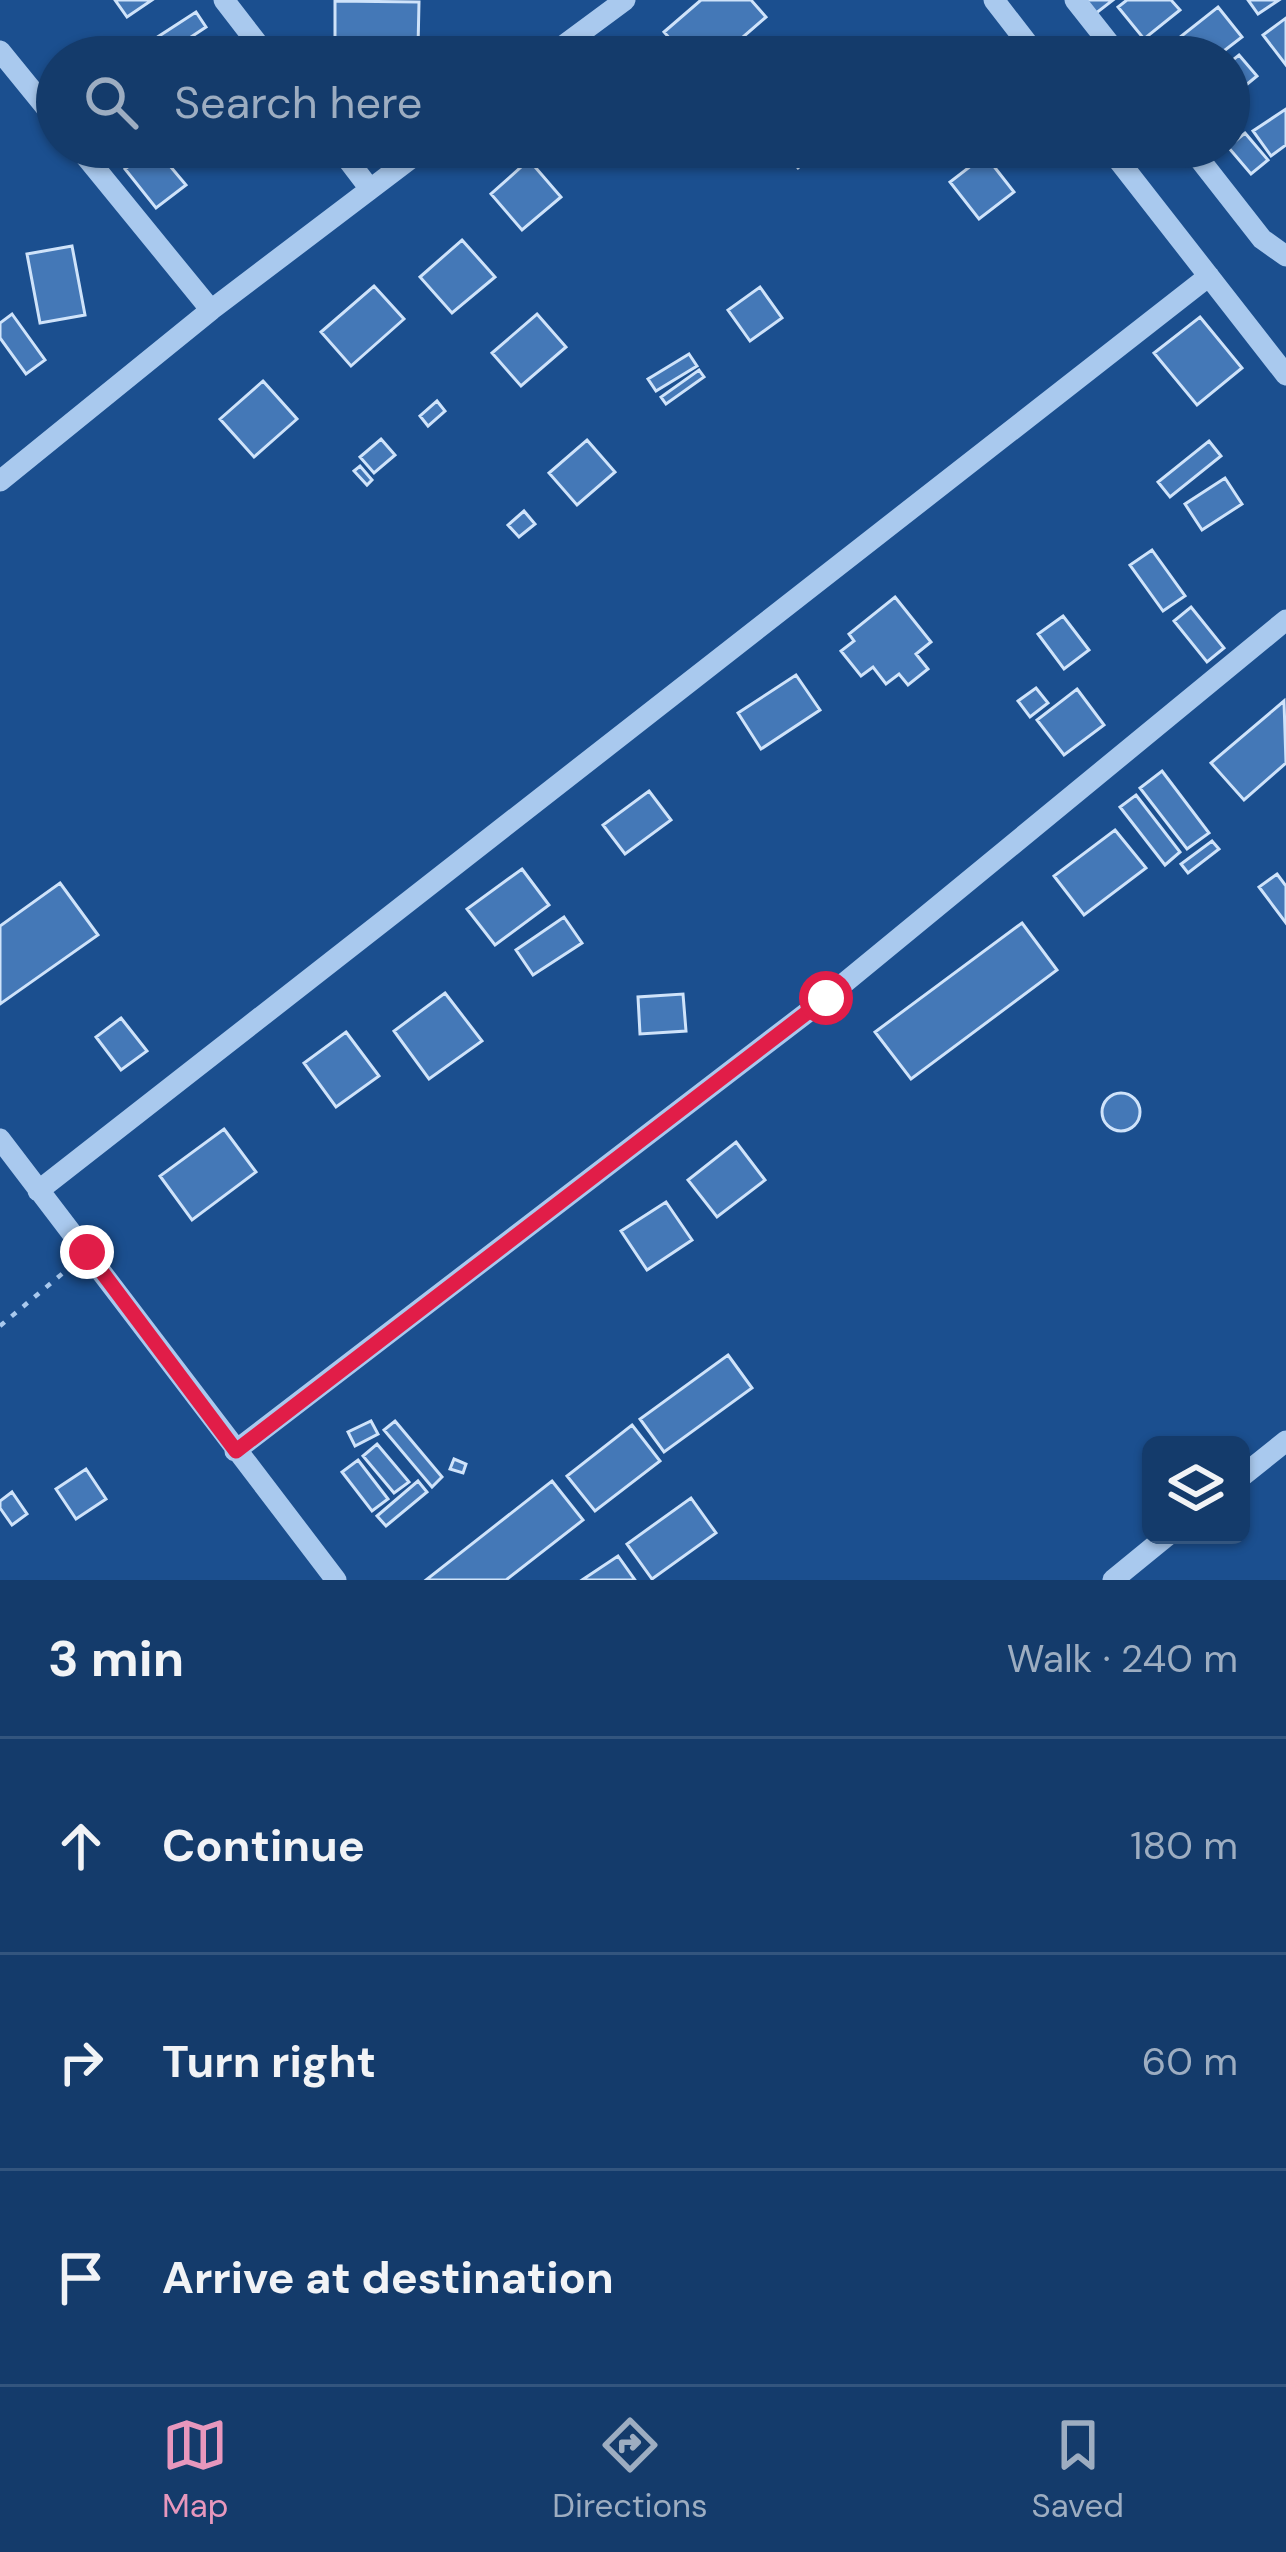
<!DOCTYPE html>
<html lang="en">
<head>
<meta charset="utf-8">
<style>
	:root { --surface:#143b6b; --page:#214673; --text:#f1f3f6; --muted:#9dadc1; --line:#33557e; --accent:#e797bd }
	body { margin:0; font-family:"DM Sans",sans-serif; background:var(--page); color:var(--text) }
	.controls { position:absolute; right:36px; bottom:36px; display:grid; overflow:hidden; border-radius:18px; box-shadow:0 3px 9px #0004 }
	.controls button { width:108px; height:108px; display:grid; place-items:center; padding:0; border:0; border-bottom:3px solid var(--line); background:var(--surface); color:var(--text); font:60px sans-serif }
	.stop { position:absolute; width:36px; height:36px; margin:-27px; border:9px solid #e11d48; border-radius:50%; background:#fff }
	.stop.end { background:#e11d48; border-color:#fff; box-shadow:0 3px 12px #0008 }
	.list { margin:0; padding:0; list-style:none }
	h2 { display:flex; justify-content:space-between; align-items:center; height:156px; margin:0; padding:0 48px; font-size:51px }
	h2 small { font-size:39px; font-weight:400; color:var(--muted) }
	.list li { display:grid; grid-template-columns:78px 1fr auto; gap:36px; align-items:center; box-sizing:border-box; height:216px; padding:0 48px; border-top:3px solid var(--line) }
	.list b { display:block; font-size:45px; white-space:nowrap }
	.list em { font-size:39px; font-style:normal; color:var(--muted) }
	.icon { flex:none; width:66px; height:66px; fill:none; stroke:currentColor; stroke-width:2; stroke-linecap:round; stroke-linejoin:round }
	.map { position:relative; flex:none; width:1286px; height:1580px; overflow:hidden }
	.search { position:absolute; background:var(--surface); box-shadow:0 3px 9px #0004; left:36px; right:36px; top:36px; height:132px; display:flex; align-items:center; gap:30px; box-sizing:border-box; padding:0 42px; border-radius:66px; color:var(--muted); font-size:45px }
	.sheet { height:804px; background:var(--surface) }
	nav { display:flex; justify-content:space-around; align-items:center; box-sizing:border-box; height:168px; border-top:3px solid var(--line); background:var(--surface); font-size:33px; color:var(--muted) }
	nav a { display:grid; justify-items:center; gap:6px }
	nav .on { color:var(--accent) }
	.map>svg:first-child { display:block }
</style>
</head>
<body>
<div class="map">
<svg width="1286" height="1580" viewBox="0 0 1286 1580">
	<rect width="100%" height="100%" fill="#1b4f8f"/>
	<path fill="#4478b7" stroke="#cfe3fa" stroke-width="3" d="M115,0H152L127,17Z
		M701,0H751L766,17L720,57H686L664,32Z
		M1084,0H1113L1095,14Z
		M1127,0H1171L1180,10L1144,39L1118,7Z
		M1248,0H1279L1258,14Z
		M335,1L419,2L418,48L335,47Z
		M1218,7L1242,37L1216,57H1171L1165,49Z
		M196,12L206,27L164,55L153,40Z
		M1286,18V65L1263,35Z
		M1239,55L1257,76L1229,99V63Z
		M1286,109V145L1271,156L1253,131Z
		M1245,133L1268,160L1251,174L1228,147Z
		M154,147L186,185L156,208L125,169Z
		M582,147H610L593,160Z
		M797,147H816L819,150L798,168L787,155Z
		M985,155L1014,192L979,219L950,182Z
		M529,160L561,197L522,230L491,194Z
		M462,240L495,277L452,313L420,277Z
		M72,246L85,315L40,323L27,254Z
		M374,286L404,319L351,366L321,332Z
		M760,287L782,318L750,341L728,310Z
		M12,314L45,360L26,374L0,338V323Z
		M537,314L566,347L521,386L492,353Z
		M1200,317L1242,368L1197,405L1154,353Z
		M689,354L697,366L656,391L648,379Z
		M699,370L704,377L666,404L661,397Z
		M263,381L297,419L254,457L220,419Z
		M437,401L445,411L428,426L420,416Z
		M381,439L395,455L374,473L360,457Z
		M587,440L615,472L577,505L549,473Z
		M1209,441L1221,456L1170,497L1158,482Z
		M360,466L372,480L367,485L354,471Z
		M1225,478L1242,504L1202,530L1185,504Z
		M524,511L535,524L519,537L508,525Z
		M1152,550L1185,596L1163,611L1130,565Z
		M895,597L931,642L916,654L928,669L908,685L899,674L886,684L873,667L861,676L841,651L854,641L849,634Z
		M1191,607L1224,648L1207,662L1174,621Z
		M1063,616L1089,650L1064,669L1038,634Z
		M796,675L820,710L761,749L738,713Z
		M1036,688L1048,703L1030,717L1018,701Z
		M1077,689L1104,725L1064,755L1037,720Z
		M1284,701L1286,763L1244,800L1211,763Z
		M1162,771L1209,833L1187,849L1140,788Z
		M649,791L671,820L625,854L603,825Z
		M1136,795L1180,852L1165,865L1120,807Z
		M1115,830L1146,868L1084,915L1054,876Z
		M1212,841L1219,849L1188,873L1181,864Z
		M522,869L549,905L495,945L467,909Z
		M1277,874L1286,886V923L1259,887Z
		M60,883L98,935L0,1004V926Z
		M564,917L582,943L533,975L516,950Z
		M1022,923L1057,970L911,1079L875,1032Z
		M445,993L482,1041L429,1079L394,1031Z
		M683,994L686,1031L640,1034L638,997Z
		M121,1018L147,1051L121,1070L96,1037Z
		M346,1032L379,1076L336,1107L304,1063Z
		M1102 1112a19 19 0 1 1 38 0a19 19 0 1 1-38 0Z
		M224,1129L256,1172L192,1220L160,1176Z
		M736,1142L765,1180L717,1217L688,1180Z
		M666,1202L692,1240L647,1270L621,1231Z
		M728,1355L752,1388L664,1452L640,1419Z
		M371,1421L378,1434L355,1446L348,1432Z
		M395,1421L442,1477L432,1487L384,1430Z
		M632,1425L660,1461L595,1511L567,1476Z
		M377,1444L409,1482L394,1493L363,1456Z
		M454,1459L466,1464L463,1473L450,1469Z
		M358,1460L388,1499L372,1511L342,1472Z
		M86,1469L106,1499L76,1519L56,1489Z
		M418,1481L427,1492L386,1526L377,1516Z
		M552,1481L583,1520L506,1580H426Z
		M12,1492L27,1514L12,1525L0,1508V1501Z
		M691,1498L716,1533L652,1579L627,1544Z
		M618,1556L635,1580H582Z"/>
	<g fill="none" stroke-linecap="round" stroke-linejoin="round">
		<path stroke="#a9c9ee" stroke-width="4.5" stroke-dasharray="6 9" stroke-linecap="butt" d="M0,1326L69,1268"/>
		<path stroke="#a9c9ee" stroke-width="21" d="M224,0L268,57
			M994,0L1038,57
			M1075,0L1120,57
			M0,51L57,121
			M548,57L625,0
			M78,147L211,310
			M338,147L370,189
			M1108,147L1286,375
			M1190,147L1262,239L1286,256
			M0,481L211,310L426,147
			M0,1139L336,1580
			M38,1191L1209,276
			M235,1451L826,998L1286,620
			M1241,1477L1286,1441
			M1113,1580L1168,1535"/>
	</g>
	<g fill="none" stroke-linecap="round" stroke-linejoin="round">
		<path stroke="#e11d48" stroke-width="15" d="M87,1252L236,1451L826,998"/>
	</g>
</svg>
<div class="controls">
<button><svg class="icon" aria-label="layers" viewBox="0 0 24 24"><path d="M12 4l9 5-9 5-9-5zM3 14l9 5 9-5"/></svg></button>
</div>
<div class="stop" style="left:826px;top:998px"></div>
<div class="stop end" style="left:87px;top:1252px"></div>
<div class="search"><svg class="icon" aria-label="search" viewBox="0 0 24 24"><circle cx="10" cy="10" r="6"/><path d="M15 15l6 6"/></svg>Search here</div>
</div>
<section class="sheet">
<h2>3 min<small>Walk · 240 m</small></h2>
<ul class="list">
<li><svg class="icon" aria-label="ahead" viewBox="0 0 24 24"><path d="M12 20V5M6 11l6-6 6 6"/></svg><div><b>Continue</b></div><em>180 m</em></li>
<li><svg class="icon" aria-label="right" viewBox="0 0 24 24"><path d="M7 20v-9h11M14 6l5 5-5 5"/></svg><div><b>Turn right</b></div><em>60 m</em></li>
<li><svg class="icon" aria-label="arrive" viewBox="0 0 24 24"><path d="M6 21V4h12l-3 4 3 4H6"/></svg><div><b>Arrive at destination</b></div></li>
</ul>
</section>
<nav>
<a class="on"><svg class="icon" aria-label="map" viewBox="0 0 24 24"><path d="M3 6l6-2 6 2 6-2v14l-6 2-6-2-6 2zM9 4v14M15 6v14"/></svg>Map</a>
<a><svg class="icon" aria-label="directions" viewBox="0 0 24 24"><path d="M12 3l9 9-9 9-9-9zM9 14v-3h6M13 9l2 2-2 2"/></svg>Directions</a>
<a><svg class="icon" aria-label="saved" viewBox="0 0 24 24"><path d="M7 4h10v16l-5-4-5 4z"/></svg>Saved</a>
</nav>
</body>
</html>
